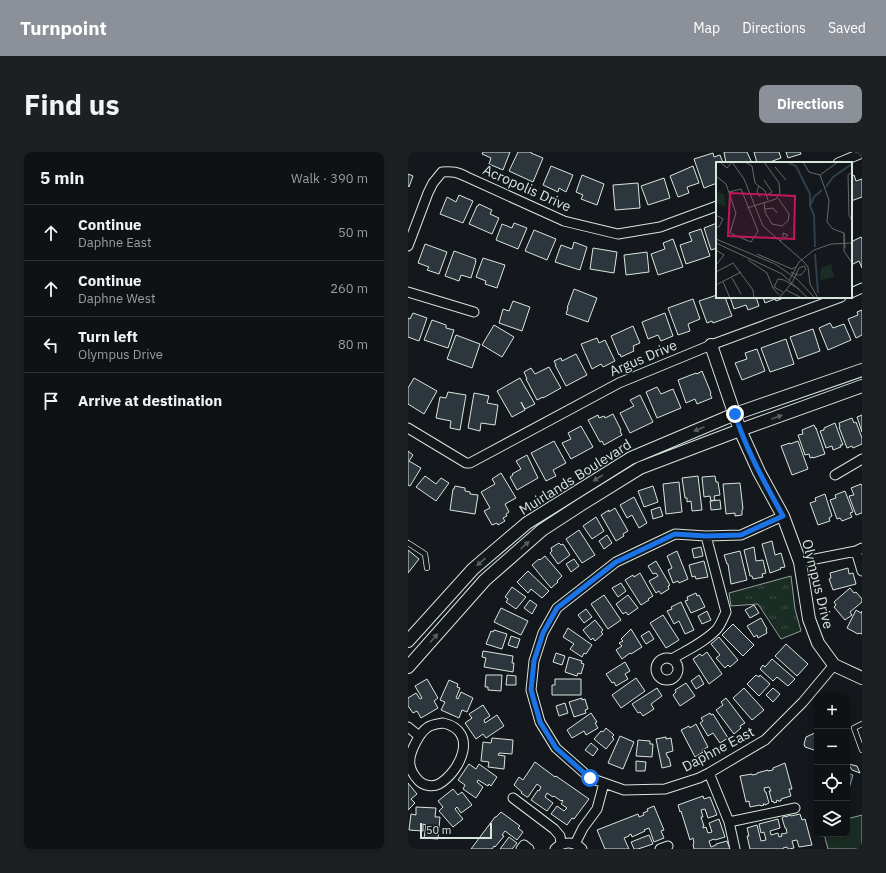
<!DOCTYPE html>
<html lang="en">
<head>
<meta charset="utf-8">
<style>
	:root { --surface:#0f1215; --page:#1d2022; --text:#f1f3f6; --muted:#9b9ea0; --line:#2f3234; --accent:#8c9099 }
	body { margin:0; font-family:"IBM Plex Sans",sans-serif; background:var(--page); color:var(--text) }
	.controls { position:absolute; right:12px; bottom:12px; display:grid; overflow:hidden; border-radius:8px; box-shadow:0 2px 6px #0003 }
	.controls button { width:36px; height:36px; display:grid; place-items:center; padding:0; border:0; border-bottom:1px solid var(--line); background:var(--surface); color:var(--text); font:20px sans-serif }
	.scale { position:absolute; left:12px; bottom:10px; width:72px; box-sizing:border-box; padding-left:4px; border:2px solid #d8e6dc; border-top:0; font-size:11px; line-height:14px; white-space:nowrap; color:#d8e6dc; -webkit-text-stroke:3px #14181c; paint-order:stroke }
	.stop { position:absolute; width:12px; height:12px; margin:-9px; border:3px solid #1a73e8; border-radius:50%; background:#fff }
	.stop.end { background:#1a73e8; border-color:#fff; box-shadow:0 1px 4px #0008 }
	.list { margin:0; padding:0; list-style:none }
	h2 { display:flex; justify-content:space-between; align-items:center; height:52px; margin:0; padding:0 16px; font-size:17px }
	h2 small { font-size:13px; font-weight:400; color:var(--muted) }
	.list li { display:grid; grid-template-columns:26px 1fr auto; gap:12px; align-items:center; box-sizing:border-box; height:56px; padding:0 16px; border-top:1px solid var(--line) }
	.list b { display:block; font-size:15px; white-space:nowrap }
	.list p { margin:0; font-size:13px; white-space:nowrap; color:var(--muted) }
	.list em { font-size:13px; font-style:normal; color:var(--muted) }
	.icon { flex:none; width:22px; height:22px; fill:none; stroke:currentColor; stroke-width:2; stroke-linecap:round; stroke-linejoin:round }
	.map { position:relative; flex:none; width:454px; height:697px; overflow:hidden; border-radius:8px }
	header { display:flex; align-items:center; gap:24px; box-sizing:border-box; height:56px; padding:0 20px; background:var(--accent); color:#fff }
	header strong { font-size:19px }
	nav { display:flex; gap:22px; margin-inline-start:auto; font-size:14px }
	.intro { display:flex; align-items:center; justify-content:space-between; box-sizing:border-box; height:96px; padding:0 24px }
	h1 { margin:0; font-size:28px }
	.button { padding:10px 18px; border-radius:8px; background:var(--accent); color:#fff; font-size:14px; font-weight:700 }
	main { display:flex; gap:24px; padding:0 24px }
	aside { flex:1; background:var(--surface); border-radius:8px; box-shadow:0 2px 6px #0003 }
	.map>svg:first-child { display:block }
</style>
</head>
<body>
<header>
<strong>Turnpoint</strong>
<nav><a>Map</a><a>Directions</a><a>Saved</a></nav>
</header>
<div class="intro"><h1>Find us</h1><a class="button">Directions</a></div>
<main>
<aside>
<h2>5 min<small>Walk · 390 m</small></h2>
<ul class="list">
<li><svg class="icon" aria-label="ahead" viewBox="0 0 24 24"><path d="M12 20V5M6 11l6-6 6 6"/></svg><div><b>Continue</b><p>Daphne East</p></div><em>50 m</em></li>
<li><svg class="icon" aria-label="ahead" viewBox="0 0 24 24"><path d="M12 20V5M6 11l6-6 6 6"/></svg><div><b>Continue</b><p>Daphne West</p></div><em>260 m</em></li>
<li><svg class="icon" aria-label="left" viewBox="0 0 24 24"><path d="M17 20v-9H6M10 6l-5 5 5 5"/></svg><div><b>Turn left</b><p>Olympus Drive</p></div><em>80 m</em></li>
<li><svg class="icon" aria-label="arrive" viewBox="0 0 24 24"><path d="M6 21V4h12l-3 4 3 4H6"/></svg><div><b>Arrive at destination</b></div></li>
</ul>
</aside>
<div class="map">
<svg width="454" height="697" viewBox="0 0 454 697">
	<defs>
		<pattern id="grass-tufts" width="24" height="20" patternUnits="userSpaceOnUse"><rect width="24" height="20" fill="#1a2d24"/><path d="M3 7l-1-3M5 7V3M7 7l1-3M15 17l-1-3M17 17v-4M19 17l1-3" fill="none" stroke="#3b4b43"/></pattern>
		<pattern id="water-ripples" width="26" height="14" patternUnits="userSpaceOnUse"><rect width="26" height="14" fill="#2f3f4d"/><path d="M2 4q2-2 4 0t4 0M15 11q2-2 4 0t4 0" fill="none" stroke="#4c5b66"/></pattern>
	</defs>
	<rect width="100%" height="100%" fill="#14181c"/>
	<path fill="url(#grass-tufts)" stroke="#939e99" d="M383,424L387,457L393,479L373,487L350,452L323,454L321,441Z"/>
	<path fill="#1a2d24" stroke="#939e99" d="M454,663V697H420L416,682H439V667Z"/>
	<path fill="url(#water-ripples)" stroke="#939e99" d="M439,621L445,623L440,640L439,639Z"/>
	<path fill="#2c363c" stroke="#d8e6dc" d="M75,0H102L95,18L81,12L83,6L74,2Z
		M110,0H123V1L135,6L125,30L101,19Z
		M316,0H339L344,11H318Z
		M346,0H371L373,6L359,11H349Z
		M378,0H392L393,2L380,6Z
		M305,1L306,5L312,3L315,11H309V31L296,36L286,7Z
		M143,14L165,23L158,40L151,36L150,40L135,33Z
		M285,14L291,31L279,35L281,41L270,45L262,24Z
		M0,22L5,24L1,35L0,34Z
		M174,23L196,32L189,53L173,47L175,43L168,40Z
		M446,23L448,29L454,27V45L443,49V25Z
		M256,26L262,46L240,53L233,34Z
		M230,31L232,56L207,58L205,33Z
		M51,43L65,49L55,71L32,62L39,45L48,50Z
		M71,52L84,58L82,62L91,66L84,82L61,72L69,54H70Z
		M106,71L119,76L110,97L88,88L94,72L104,76Z
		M309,71V96L303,98L296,76Z
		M293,77L302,104L278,112L272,93L284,89L281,81Z
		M126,78L148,87L139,108L117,99Z
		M453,85L454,87V116L451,109L443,113V90Z
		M265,87L275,115L250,123L243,102L257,97L255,91Z
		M166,90L179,95L172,118L147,110L153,93L164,97Z
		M17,92L39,100L31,122L19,118L21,115L10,111Z
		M185,96L209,100L206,121L182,117Z
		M46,99L68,107L67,109H68L63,126L53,123L51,129L37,124Z
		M239,100L241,120L218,123L216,103Z
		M75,106L97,113L89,136L77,132L78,129L68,125Z
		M166,137L189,146L180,170L158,162L160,156H159Z
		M309,143V145H317L324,164L305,171L304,169L299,171L291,149Z
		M322,145H348L351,154L340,158L338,153L326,157Z
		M355,145H378L368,149L367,147L357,151Z
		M285,147L292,167L280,172L282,179L270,183L260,156Z
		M105,149L122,155L114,179L91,171L95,157L101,159Z
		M454,158V183L448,186L440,167L450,163L449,160Z
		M5,161L19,166L11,189L0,185V166L2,167Z
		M257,161L265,184L253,189L250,183L240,187L234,170Z
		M24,168L38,173V176L46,178L40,196L16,188Z
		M422,171L425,176L436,172L443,188L420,198L411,176Z
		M86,173L106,185L94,205L74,193Z
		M225,174L232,191L225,194L226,196L225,197L226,199L213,205L212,202L211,203L203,184Z
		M405,177L412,199L390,207L382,185Z
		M48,183L72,192L64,216L39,207Z
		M189,186L191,191L197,188L207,209L195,215L193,212L184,217L173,192Z
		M378,187L386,212L362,220L353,196Z
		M349,197L357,219L334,228L327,211L339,207L337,201Z
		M168,202L179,223L158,234L147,213H148L146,209L153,206L154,209Z
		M141,215L153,236L135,246V245L129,248L118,227H119L116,220L123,216L127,222Z
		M294,219L303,241L302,242L304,246L289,252L287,247L278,251L270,228L288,221L289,222Z
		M6,226L29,239L16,262L0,252V236Z
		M112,226L127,252L117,257L113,250L117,258L104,265L89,239Z
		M249,235L253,242L265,237L273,256L249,266L238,240Z
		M40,240L58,243L52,278L42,276L43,269L28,266L32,245L38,246Z
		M66,241L81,244L79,251L90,253L87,273L73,271L72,279L60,276Z
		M232,243L245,270L222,281L212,261L226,254L222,248Z
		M205,262L213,278L212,279L214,283L196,293L194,289L192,290L180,268L190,263L191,266L196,264L197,266Z
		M454,263V280L449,265Z
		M444,266L446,271L448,270L454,286V292L445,296L444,294L439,296L431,275H432L431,271Z
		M427,271L435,293H432L433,295L425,298L424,294L418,296L412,279L416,278V276Z
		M406,273L408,277V276L417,302L405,306V305L402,306L401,302L397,303L390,283L395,282L394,278Z
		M173,274L185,295L163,307L154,291L163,287L160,281Z
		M146,289L158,311L145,318L148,324L138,329L123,301Z
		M390,289L400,317L384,323L373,294L382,291V292Z
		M0,299L5,303L1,309L13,316L2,334L0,333Z
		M119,303L130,326L109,338L102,325L105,323L104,322L113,317L108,309Z
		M93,321L108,346L97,352L101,360L98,362L99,364L95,366L97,369L90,373L89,371L84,373L76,359L82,356L73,340L87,332L84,327Z
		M17,324L28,332L33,326L41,331L28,349L8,335Z
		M290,324L294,358L284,359L283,349L279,350V346H277L274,326Z
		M307,324L308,330H310L312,343L306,344L307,348L303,349L302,344L296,345L294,325Z
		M271,330L274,360L258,362L255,332Z
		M332,331L335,357L334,358V363L327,364V361L318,362L315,332Z
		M453,332V333H454V361L448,363L441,344L446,343L443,336Z
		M47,334L57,336V339L62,340V342L70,343L67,362L42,358L45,337H46Z
		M245,334L250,350L236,355L230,339Z
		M437,339L445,360L442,361L444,365L434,369L432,366L429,367L422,348L428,346L427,343Z
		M417,342L424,364L421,366L422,369L410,373L402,351L408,349L407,346Z
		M226,345L239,371L231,376L224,363L219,366L212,353Z
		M312,348L313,357L303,358L302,349Z
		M252,355L255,364L245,367L243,358Z
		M207,356L220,379L215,382L216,384L208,389L193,363L201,358V360Z
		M188,365L196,379L184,387L175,374Z
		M171,378L187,403L174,411L158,387Z
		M199,383L204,391L196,397L191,389Z
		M364,389L367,403L373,401L377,415L372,416L373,417L362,421L354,392Z
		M151,391L153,393L155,392L162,403L150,412L142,401L144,399L143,396Z
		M293,395L295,404L286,406L284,397Z
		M346,395L348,409L355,408L358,421L354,422L355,425L345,427L344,424H342L336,398Z
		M0,398L11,407L0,421Z
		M269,399L280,427L271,431L270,429L265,431L260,418L264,416L259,404Z
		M332,399L339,428L323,432L320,412H319L316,403Z
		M137,404L154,424L149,429L150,430L143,436L124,413L131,407L132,408Z
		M166,407L171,414L163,420L158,412Z
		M248,409L262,433L260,434L261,437L253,442L251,439L248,441L241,429L250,424L248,421L245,422L240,414Z
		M296,409L300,425L288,427L287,424L284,425L281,413Z
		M440,416L441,422L445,421L448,432L425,438L421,427L423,426L422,421Z
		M120,419L141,439L134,446L123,437L120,441L109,430Z
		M232,421L245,444L240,447L241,448L233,453L217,428L225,423L226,425Z
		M213,431L218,439L210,445L204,436Z
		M104,435L118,445L108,457L98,450L100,447L97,445Z
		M442,436L446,441L448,440L454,447V450L442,460L444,463L437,468L426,455L428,453L426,450Z
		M288,441L289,444L291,443L297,455L283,461L277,449L280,448L279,445Z
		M196,443L213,468L200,477L183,452Z
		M220,443L230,456L220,463L218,460L215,462L208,452Z
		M122,448L129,453L124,462L116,456Z
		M273,450L286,478L277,482L271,469L266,472L259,459L264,457L263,455Z
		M346,453L351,461L342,466L337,458Z
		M93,456L120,469L113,483L86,470Z
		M178,457L184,465L176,471L170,463Z
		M448,458L453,461L454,459V482L451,481L450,482L439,476Z
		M299,459L303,468L294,472L290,464Z
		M255,463L271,488L258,496L242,471Z
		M353,466L359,477L358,478L359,481L350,486L349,483L346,485L339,474Z
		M187,468L195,478L193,480L195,482L187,489L185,486L183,488L175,478Z
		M325,472L346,493L335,504L314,483Z
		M160,476L184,493L178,502L176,501L174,505L162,497L166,492L155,485Z
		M223,477L234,495L223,502L222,501L214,507L208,498L214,494L211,491L215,489L213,487Z
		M86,478L99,482L94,497L78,492L83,479L85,480Z
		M241,479L246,487L238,492L233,484Z
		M103,484L112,487L109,496L100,493Z
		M311,485L330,508L322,515L320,513L317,516L308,506L312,503L303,492Z
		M378,492L400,512L389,524L367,504Z
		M75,499L105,504L104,511H106L105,520L76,515L78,506L74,505Z
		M299,500L314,522L301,532L285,507L292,502L294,504Z
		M148,501L157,504L154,513L145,510Z
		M161,505L174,509L173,511L176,512L173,522L170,521L169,524L157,520Z
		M364,507L387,527L380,534L369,525L365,529L352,517L355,513L357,515Z
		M217,510L222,519L217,522L220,527L208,534L206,530L204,531L198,522Z
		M78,523H94L93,539L80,538V535H77Z
		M99,523L108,524V533H98Z
		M291,523L296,532L288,537L283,529Z
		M348,523L351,525L352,523L362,532L351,544L339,532Z
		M228,526L237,539L213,556L204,543Z
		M19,527L30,546L26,549L30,556L13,566L9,559L5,561L0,554V546L8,541L12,547L14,546L7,534Z
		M147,527H173V543H144V533H147Z
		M41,528L50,532L49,535L52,536L48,546L50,547L53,540L65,546L59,560L54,558L51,566L33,558L37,550L32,548Z
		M278,531L287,544L272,554L265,543L268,540L267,538Z
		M249,536L254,544L243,552L246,557L235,564L232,560L230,561L224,552Z
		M336,536L356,558L344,568L325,546Z
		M365,536L372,542L365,550L358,543Z
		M174,546V548L177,547L180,557L177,558L178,561L166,565L161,550Z
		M318,546L337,571L332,574L333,576L326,582L308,558L315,553L313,550Z
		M157,551L160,561L151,564L148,554Z
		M75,553L82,564L76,568L77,571L89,563L96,574L78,586L75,582L68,587L57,571L64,566L61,562Z
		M183,561L189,570L187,571L190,576L178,583L176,579L164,586L159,578Z
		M302,561L303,563L305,562L320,586L312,591L305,581L300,584L292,571L295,569L293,566Z
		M288,572L300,595L294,598L295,600L287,605L273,578L281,574L282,576Z
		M198,576L206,583L204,585L206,587L198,597L186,587L193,579L195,580Z
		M409,580L407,586H409V599L397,595L396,592L398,585Z
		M212,584L226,590L215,617L200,611Z
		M258,585V587L263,586L265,599L258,601L260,606H261L263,614L254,616L248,587Z
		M84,586L105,588L104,602L91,601L90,603L97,604L96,617L80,615L81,610L73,609L75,590L83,591Z
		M230,588L242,589V592H245L244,605L228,604Z
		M183,591L190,597L185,604L177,598Z
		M228,609L238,610L237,619H228Z
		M127,610L147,625L148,624L181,647L166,667L164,666L159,673L143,662L149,654L156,659L159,656L153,652L155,649L154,648L153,649L146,644L145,645L139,641L137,645L145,651L139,659L123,648L130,638L131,639L133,635L129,632L120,645H119L113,641L114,640L106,633L111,625L115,628Z
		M377,611L384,637H381L383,644L373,647V649H370V648L368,649L369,650L366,651L365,649L364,650L361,639H363L361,635L356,636L357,640H358L361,651L357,653V652H355L356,653L353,654L352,653L342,655L341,649L338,650L332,624L344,622V623L349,622V621L360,618V619L365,618V616Z
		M61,612L68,617L71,612L89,625L83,634L81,632L80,634L70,628L69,630L75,635L68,646L55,637L57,633L50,628Z
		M440,612L449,614L452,621L444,618Z
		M0,631L9,642L3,647L7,651L0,658Z
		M45,637L50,643L54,640L64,653L53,661L49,655L47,657L55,667L45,675L31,659L35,655L30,649Z
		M295,644L296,647L302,645L309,663L300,666L297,657L293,658L295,665H293L296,674H295V676L298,675L300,681L304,680L301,671L311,667L317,685L307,688L306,687L301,689L303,695L308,693V692L319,689L322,697H286L285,692L286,691L285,686L282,688L273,659L272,660L270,653Z
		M246,654L256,678L253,679L256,686L246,690L241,676L236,678L237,679L224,685L223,682L221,683V684L216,686L221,697H197L189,678L230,662L231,665L236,663L235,661L240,659L239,657Z
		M8,655L28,656L27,665H32L30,687L16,686L18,673L15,672V679L1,678L3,662L8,663Z
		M93,660L112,674L110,676L115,680L109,688L97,679L94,683L96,684L87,695L86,694L84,697H63L87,665H88Z
		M392,662L394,668L397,667L404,693L391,695L389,688L384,689L386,696L381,697H380L379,695L375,696V697H342L339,684H341L339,676L349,673L353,689L358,688L356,680L353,681L351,672L370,667L372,676L362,679L363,683L370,681L371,685L374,684L373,682L379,681L378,676H377L374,666L375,665L377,664L378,665L382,663L383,664Z
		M241,683L245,692L230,697H226L223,690Z
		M101,685L109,691L104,697H92Z"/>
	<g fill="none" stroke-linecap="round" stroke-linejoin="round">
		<g stroke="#d8e6dc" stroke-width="6">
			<path id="lane" d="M0,391L17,402L19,416
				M454,572L446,576L454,598"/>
		</g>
		<g stroke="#d8e6dc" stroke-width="11">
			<path id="street" d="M430,11L454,1
				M0,94L20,41L25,31L34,20C45,19 49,20 59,25L156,69L210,82L252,75L309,54
				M0,140L66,160
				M443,141L454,136
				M0,276L58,311H62L211,231L303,193L433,145
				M427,323L454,307
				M375,364L333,383L298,384L267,382L208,410L149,456L135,481L126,509L123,538L132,570L148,596L182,626L216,638L257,637L291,626L301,621L357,588L395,550L426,513
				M448,399L454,419
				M392,410L448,399L454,396
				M248 517a11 11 0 1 1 22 0a11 11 0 1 1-22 0Z
				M264,507C279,498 297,490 309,477C313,472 315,466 318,460L298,384
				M35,571C71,579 53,619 31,632C25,635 16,634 11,629C7,625 3,619 2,613C0,602 11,581 20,575C25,572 30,572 35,571Z
				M0,575L11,584
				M301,621L321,670L327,697
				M105,646L146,677L152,684L153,692
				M321,670L387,656
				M167,692L175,676L189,657L196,631
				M113,697L116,693L121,697
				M147,697C155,689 166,689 174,697
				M252,697L260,694"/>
		</g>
		<g stroke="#d8e6dc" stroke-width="14">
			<path id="secondary" d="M303,193L332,278L351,320L375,364L392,410L401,467L410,491L426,513L454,526
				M0,489L65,417L119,371L223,306L327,262L454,218
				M0,515L77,428L134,378L174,352L232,316L332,278L454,234"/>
		</g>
		<use href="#lane" stroke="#14181c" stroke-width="4.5"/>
		<use href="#street" stroke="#14181c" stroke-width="9"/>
		<use href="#secondary" stroke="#14181c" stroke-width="12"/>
	</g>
	<defs><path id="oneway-solid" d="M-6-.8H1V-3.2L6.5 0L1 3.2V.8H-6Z"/></defs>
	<g fill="#59605f">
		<use href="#oneway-solid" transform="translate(369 265) rotate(-20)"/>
		<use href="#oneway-solid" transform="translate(291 277) rotate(157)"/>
		<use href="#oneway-solid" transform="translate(190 326) rotate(148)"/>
		<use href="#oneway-solid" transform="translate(117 393) rotate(-42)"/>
		<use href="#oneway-solid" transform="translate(73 410) rotate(139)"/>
		<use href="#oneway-solid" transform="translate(26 486) rotate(-48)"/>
	</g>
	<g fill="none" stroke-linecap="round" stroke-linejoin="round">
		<path stroke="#1a73e8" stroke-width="5" d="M182,626L148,596L132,570L123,538L126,509L135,481L149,456L208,410L267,382L298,384L333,383L375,364C357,331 338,298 327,262"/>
	</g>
	<g text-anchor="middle" stroke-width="3" stroke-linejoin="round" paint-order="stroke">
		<g font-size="14" fill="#d8e6dc" stroke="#14181c">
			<text transform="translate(119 36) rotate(24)" y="5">Acropolis Drive</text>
			<text transform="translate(235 206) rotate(-23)" y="5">Argus Drive</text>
			<text transform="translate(167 325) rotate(-32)" y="5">Muirlands Boulevard</text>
			<text transform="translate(410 432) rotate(76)" y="5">Olympus Drive</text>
			<text transform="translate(310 597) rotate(-28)" y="5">Daphne East</text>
		</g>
	</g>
	<g transform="translate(308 10)">
		<rect width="136" height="136" fill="#14181c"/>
		<path d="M0,30L8,32L10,45L0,41Z" fill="#1a2d24"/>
		<path d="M115,102L118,115L104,118L105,106Z" fill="#1a2d24"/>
		<path fill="none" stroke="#2f3f4d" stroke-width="2" d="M71,0L80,4L94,32V44M110,25L117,15L136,2M99,85L98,53L94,44L98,35L106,28M99,92L102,131"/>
		<path fill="none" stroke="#626a69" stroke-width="1" d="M4,0L11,6L16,0M16,0L28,17L47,64L87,99M29,0L36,4L39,21L49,29L52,38M87,0L93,10L104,13M59,5L70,18M136,10L132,13L133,53L136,59M104,13L113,38L111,60L117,67L128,71M104,13L122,0M0,14L10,22L20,51L14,71L35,80L42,69L25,27L13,30M48,18L56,30L51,33M43,24L41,29L44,35M48,40L49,50L56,62L66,64L72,59L73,52L62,36M31,46L60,37L64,31L63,21L48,0M49,47L57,46L61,51M0,53L7,57L3,65H0M128,71V89L136,101M128,71L129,86M0,77L59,102L81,117L99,136M64,79L72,73L67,71V75M0,81L66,112L92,136M0,88L8,93L0,103M41,92L76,107L80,105M32,98L51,111L57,126L63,133M87,99L92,105L94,122L102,136M0,110L17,101L37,128L38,136M16,116L25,132M73,119L83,100L98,88L115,82L136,81M7,120L14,136M0,123L25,110M70,128L77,119L83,106L88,104L90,107L85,113H81L75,110M70,128L86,136M67,130L58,125L62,117L68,118L83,127M63,136L71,127"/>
		<path fill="#c2185b" fill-opacity="0.15" stroke="#c2185b" stroke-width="2" d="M14,31L79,34L78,77L12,74Z"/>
		<rect width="136" height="136" fill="none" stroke="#d8e6dc" stroke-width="2"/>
	</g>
</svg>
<div class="controls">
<button>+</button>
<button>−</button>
<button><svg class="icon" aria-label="locate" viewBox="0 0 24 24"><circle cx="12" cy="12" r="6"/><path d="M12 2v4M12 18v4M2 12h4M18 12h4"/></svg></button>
<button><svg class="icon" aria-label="layers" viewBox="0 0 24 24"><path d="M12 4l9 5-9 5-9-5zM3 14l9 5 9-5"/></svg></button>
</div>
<div class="scale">50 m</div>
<div class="stop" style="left:182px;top:626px"></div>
<div class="stop end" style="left:327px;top:262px"></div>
</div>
</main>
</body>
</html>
